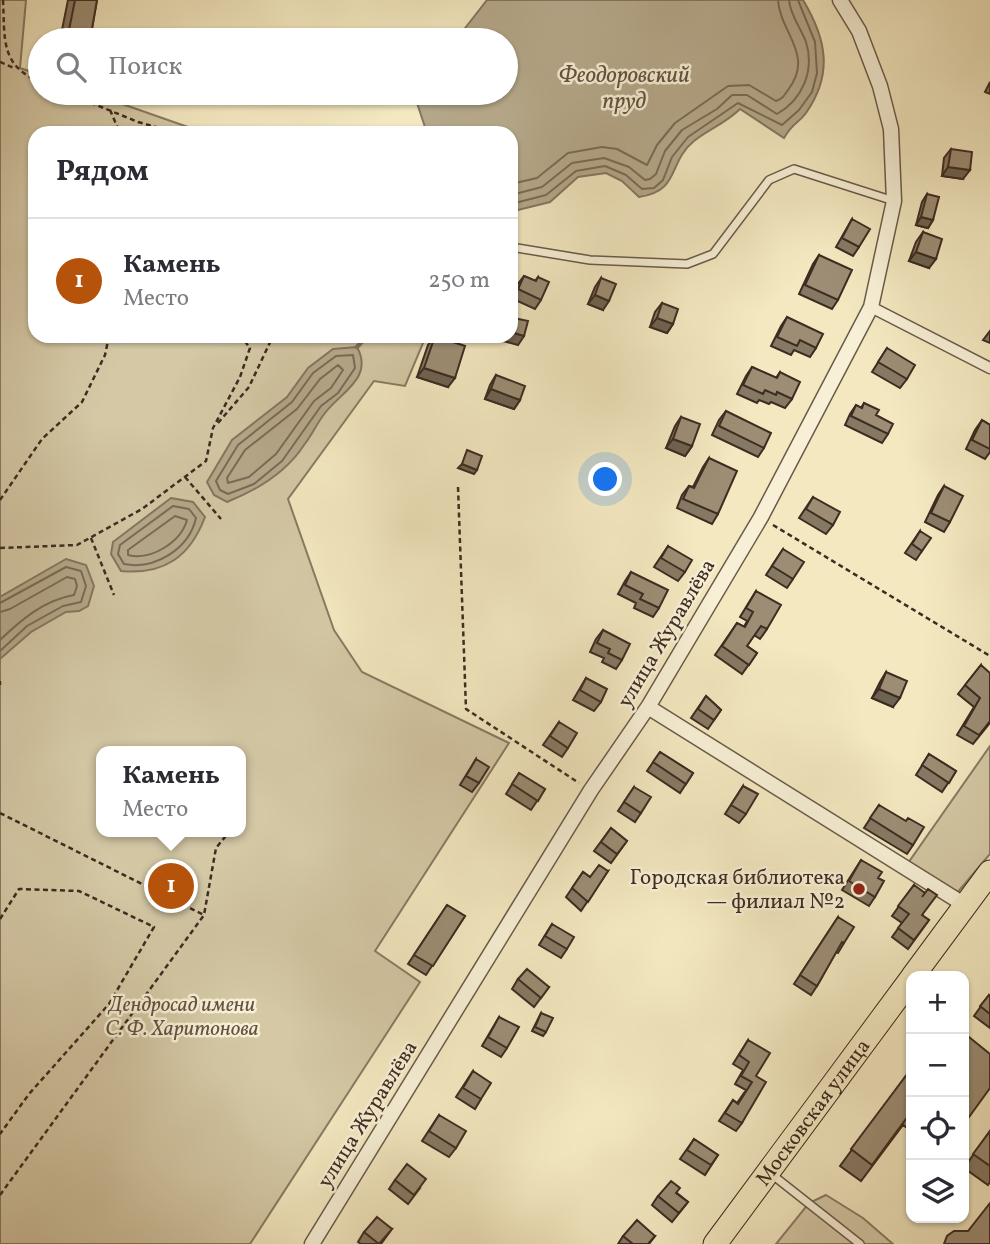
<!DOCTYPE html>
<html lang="ru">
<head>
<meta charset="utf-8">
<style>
	:root { --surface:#fff; --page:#f7f7f7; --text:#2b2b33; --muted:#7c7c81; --line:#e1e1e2; --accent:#b45309 }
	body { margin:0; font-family:Vollkorn,serif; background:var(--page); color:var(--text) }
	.controls { position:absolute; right:21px; bottom:21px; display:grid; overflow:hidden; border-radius:14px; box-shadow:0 2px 5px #0004 }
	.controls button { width:63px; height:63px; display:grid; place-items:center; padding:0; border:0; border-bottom:2px solid var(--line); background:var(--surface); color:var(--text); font:35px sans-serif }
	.you { position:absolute; left:606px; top:480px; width:24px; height:24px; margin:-18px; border:5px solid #fff; border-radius:50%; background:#1a73e8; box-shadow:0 0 0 10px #1a73e833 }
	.badge { display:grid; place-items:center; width:46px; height:46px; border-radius:50%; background:var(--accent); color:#fff; font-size:23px; font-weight:700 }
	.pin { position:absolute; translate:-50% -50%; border:4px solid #fff; box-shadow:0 2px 7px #0006 }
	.popup { position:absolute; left:96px; top:746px; width:150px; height:91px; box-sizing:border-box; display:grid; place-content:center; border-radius:14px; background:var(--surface); filter:drop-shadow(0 2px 5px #0005); font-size:23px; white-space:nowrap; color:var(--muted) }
	.popup b { font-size:26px; color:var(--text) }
	.popup::after { content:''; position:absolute; left:50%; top:100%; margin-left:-14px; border:14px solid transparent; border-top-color:var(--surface) }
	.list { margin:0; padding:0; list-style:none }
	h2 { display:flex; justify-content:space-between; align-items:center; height:91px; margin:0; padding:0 28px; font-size:30px }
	h2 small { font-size:23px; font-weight:400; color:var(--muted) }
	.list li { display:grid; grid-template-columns:46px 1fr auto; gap:21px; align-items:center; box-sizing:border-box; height:126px; padding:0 28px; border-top:2px solid var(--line) }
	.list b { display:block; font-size:26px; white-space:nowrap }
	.list p { margin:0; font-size:23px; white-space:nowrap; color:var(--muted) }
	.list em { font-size:23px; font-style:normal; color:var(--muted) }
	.icon { flex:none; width:38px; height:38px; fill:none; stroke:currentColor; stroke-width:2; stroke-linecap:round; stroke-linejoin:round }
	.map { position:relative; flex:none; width:990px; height:1244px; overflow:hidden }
	.search { position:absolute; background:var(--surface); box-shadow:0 2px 5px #0004; left:28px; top:28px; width:490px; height:77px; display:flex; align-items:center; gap:18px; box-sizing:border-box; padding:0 24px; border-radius:38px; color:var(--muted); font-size:26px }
	.panel { position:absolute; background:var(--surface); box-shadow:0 2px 5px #0004; left:28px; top:126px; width:490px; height:217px; border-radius:21px }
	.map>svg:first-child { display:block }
</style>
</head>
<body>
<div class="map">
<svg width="990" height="1244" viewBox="0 0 990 1244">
	<rect width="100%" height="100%" fill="#f3e8c0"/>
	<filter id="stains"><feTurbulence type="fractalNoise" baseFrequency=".00286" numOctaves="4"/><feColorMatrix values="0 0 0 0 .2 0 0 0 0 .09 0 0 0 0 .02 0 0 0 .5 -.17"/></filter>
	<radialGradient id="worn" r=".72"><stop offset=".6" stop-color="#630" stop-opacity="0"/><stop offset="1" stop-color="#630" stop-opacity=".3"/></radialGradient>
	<path fill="#d4c8a5" stroke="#897a63" stroke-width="2" fill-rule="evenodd" d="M0,0H26L20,68L40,75V93H91L205,133H35V336H426L405,386L374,381L288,499L334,630L362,672L509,743L375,951L420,982L250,1244H0ZM101,751H241V832H101Z
		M990,746V854L957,893L906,866Z
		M826,1195L863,1218L893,1244H776L809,1203Z"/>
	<path fill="#b5a88a" stroke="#857660" stroke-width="2" d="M487,0H803C827,40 833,74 806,113C799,123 793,122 784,138L740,109C726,123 709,129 694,141C667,163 681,191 639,197L622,181L606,173L578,177L550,202L514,211L511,210V133H427L415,97L416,93H506V40H446L462,32Z
		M357,347C374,378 341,392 325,413C317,423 312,435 304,445C286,473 257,490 227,502L214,495L207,482L232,440L287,397L308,368L333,349Z
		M171,498L193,502L205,517C190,557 164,575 121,571L111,554L113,542Z
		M66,559L86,565L94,586L88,606L79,611L66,612L31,632L0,659V597Z"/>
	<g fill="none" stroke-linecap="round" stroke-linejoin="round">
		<path stroke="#7a6a56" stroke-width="2" d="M511,184L537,178L568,153L602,147L617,149L647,165L657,145L675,123L728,86L749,85L776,101C783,98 784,96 788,90C815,55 780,33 778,0
			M511,195L542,187L572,163L604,158L629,167L645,180L650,179L656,174L665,151L682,130L717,109L732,95H747L777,114C802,100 815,71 806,42C801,28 790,15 789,0
			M511,204L546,195L576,171L605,166L626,175L642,189L654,188L663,180L672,157L688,137L738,103L782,125L799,110L812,92L817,73L815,42L798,0
			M336,356L353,355L355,368L338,393L321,406L282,461L254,484L228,494L220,490L216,481L238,445L292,402L313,373Z
			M338,365L343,370L331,388L314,401L276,454L249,477L228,483L227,478L245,450L297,409L320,379Z
			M173,506L189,509L196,518C189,549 155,570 124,564L118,554L120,545Z
			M175,516L187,520C181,542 151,561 128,555V550Z
			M0,603L66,567L81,571L86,586L81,602L63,606L27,626L0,651
			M0,612L10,609L67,577L75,579L77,586L74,595C44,600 21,620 0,640"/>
		<path stroke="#857660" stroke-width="4.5" d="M357,347L367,336"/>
		<g stroke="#6b5a49" stroke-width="10">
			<path id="service" d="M511,247L590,260L687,264L713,254L769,180L794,169L894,201
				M454,345L457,336
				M770,1173L860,1244"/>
		</g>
		<g stroke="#6b5a49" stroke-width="13">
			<path id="pedestrian" d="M871,307L990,368"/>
		</g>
		<g stroke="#6b5a49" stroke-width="17">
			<path id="minor" d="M648,707L965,905
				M312,1244L591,790L648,707L761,517L871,307L894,201L891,129L880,86L859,31L840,0"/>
		</g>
		<g stroke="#3e2b21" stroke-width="25">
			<g id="primary">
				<path d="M913,976L990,872"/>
				<path id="s1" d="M715,1244L911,979"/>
			</g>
		</g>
		<path stroke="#3e2b21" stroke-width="2.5" stroke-dasharray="5 3.5" stroke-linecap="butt" d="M3,0C5,40 0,65 40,82
			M0,62L14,68
			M67,93L138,122L177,133
			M110,110L120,133
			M218,423L249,387L273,336
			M185,477L221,519
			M458,487L466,709L579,783
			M0,500L42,439L82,402L105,355L109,336
			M773,525L990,656
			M91,538L114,595
			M0,548L77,545L142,509L206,461L213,428L240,377L250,348L241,336
			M0,681V685
			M0,813L204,915
			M0,919L19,889L79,891L154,927L109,1004L29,1094L0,1134
			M0,1195L204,915L216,848L229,832"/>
		<use href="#service" stroke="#f7f0d6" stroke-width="7"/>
		<use href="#pedestrian" stroke="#f7f0d6" stroke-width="10"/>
		<use href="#minor" stroke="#f7f0d6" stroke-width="14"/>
		<use href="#primary" stroke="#f3e8c0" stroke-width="23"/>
	</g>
	<path fill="#867964" stroke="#3e2b21" stroke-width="2" d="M68,0H97L90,40H60Z
		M990,82V94L985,92Z
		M951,149L963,179L942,176L944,158Z
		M927,194L933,220L928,228L916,225L922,202Z
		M852,219L859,247L853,256L836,247Z
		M923,232L929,268L909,261L916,242Z
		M819,255L838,300L832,309L799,294L813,264Z
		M524,276L535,281L538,277L541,300L535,309L511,298L517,285Z
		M601,278L603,310L588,304L595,287Z
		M662,303L673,324L667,333L650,327L655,312Z
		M787,317L816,348L810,357L794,350L791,355L771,346L781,326Z
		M990,331V343L983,340Z
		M435,336L448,387L417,377L428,345Z
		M887,348L907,379L900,388L872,372Z
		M752,367L776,378L780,372L792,399L785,408L771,402L769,404L759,400L757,403L737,394L746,376Z
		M496,375L520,400L514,409L485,399L490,385Z
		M864,403L876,415L888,434L882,443L845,425L850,414L856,405L861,408Z
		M726,411L764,448L758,457L712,435L719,420Z
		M681,417L692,446L685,456L666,448L675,426Z
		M982,420L990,425V452L985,459L966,449L975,430Z
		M709,458L718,514L712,524L677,508L682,495L689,486L693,487L703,467Z
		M944,486L950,522L944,532L925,522L938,495Z
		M813,497L833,525L826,534L799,518Z
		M920,531L922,551L916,560L905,553Z
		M668,546L685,572L678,581L654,567Z
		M783,549L793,579L787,588L766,575Z
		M631,572L659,608L653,617L634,608L636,603L618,594L625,581Z
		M756,591L767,629L760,639L754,635L747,646L757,653L742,674L715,655L737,623L744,627L747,621L740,617Z
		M603,630L622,660L616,669L602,662L604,658L590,652L596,639Z
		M981,665L990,723L973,744L957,735L974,707L958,694Z
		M886,672L893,707L872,698L880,682Z
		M586,678L601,702L594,711L573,700Z
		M706,696L721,710L708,729L691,718Z
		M559,722L568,748L562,757L543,745Z
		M660,752L693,773L680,793L647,771Z
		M929,754L956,771L942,792L916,775Z
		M476,759L479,783L472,792L460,785Z
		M519,773L545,789L531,810L506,794Z
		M743,786L746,814L739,823L725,814Z
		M634,787L641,813L635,822L618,811Z
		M879,805L913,845L907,854L864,828Z
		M611,828L627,841L611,863L594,851Z
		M861,860L878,878L875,897L869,906L842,890Z
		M608,871L581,911L566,897L583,872L590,877Z
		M914,885L923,916L929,920L908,949L892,937L902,923L892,916Z
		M447,905L465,916L426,975L408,964Z
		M838,917L844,943L838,953L836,952L817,986L811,995L794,984Z
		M552,924L567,949L561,958L539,945Z
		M518,979L549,987L534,1007L512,989Z
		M989,995L990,996V1028L974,1016Z
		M541,1013L546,1032L543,1036L532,1031Z
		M499,1017L507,1048L501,1057L482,1046Z
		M748,1040L756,1076L742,1123L736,1131L719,1121L733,1100L737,1103L746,1090L735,1084L743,1070L733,1064Z
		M911,1069V1131L903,1125L861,1181L840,1166Z
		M473,1071L481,1099L475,1109L456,1097Z
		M439,1115L456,1148L449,1157L422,1141Z
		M990,1131V1182L988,1185L964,1168Z
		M694,1139L718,1155L705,1175L680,1159Z
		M395,1180L420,1188L408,1204L389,1189Z
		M677,1193L688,1202L672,1222L652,1205L658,1196Z
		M392,1229L381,1244H361L358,1242L364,1232Z
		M623,1236H655L649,1244H618Z"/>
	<path fill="#6d6351" stroke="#3e2b21" stroke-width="2" d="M948,167L970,170L963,179L942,176Z
		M921,217L933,220L928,228L916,225Z
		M916,252L936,259L929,268L909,261Z
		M595,295L609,301L603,310L588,304Z
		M657,318L673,324L667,333L650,327Z
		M511,332L524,336L518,345L503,341L507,336H511Z
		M424,368L455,378L448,387L417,377Z
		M491,389L520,400L514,409L485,399Z
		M673,439L692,446L685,456L666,448Z
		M462,464L477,470L474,474L458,468Z
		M879,689L900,698L893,707L872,698Z"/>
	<path fill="#9c8d74" stroke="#3e2b21" stroke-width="2" d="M75,0H97L90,40H67Z
		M951,149L972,152L970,170L948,167Z
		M927,194L939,197L933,220L921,217Z
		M852,219L870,229L859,247L842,238Z
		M923,232L942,239L936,259L916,252Z
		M819,255L852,270L838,300L805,285Z
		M524,276L536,281L538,277L549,282L541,300L518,289Z
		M601,278L616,284L609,301L595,295Z
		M662,303L678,309L673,324L657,318Z
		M787,317L823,334L816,348L800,340L797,346L777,337Z
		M514,318L528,321L524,336L511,332V328Z
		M435,336L465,346L455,378L424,368Z
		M887,348L915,365L907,379L878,362Z
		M752,367L777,378L780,372L800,382L792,399L777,392L776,395L765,390L763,394L743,385Z
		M496,375L525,386L520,400L491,389Z
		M864,403L879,410L876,415L893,424L888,434L851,416L856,405L862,408Z
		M726,411L771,433L764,448L719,426Z
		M681,417L700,424L692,446L673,439Z
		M982,420L990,425V449L972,440Z
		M467,450L482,456L477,470L462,464Z
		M709,458L737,471L718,514L683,499L689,486L694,488Z
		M944,486L963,496L950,522L931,513Z
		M813,497L840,512L833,525L806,509Z
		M920,531L931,538L922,551L912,544Z
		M668,546L692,560L685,572L661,558Z
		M783,549L804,562L793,579L772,566Z
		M631,572L668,590L659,608L640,599L643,594L625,585Z
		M756,591L781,605L767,629L761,626L747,646L757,653L749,665L722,646L737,623L745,627L753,612L746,608Z
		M603,630L630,644L622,660L608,653L610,649L597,643Z
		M981,665L990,673V721L979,735L964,726L980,698L965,685Z
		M886,672L907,681L900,698L879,689Z
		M586,678L607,689L601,702L580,690Z
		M706,696L721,710L714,720L698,709Z
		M559,722L577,733L568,748L550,736Z
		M660,752L693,773L686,784L653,762Z
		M929,754L956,771L949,783L922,765Z
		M476,759L489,767L479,783L466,776Z
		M519,773L545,789L538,801L512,784Z
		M743,786L758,794L746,814L731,805Z
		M634,787L651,797L641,813L624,802Z
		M879,805L906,821L908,818L924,827L913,845L870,818Z
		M611,828L627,841L617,854L601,842Z
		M861,860L882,872L878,878L884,881L875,897L849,881Z
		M599,865L608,871L588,902L572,888L583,872L590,877Z
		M914,885L925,893L922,897L928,889L937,895L922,915L929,920L914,940L898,928L909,914L898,906Z
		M447,905L465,916L433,966L414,955Z
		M838,917L854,927L844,943L842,942L817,986L800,975Z
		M552,924L574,937L567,949L545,936Z
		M527,969L549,987L541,998L518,979Z
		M989,995L990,996V1014L980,1006Z
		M541,1013L553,1018L546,1032L535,1027Z
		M499,1017L519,1027L507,1048L488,1037Z
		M964,1033L990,1054V1088L964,1124Z
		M748,1040L770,1053L756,1076L766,1082L742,1123L725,1113L733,1100L738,1104L752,1082L741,1076L749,1062L739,1055Z
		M911,1069V1112L872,1165L851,1149Z
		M473,1071L491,1083L481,1099L463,1088Z
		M439,1115L466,1131L456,1148L429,1131Z
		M990,1131V1166L973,1154Z
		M694,1139L718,1155L711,1165L687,1150Z
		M407,1164L426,1179L414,1195L395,1180Z
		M671,1181L680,1188L676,1193L688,1202L679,1213L658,1196Z
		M990,1203V1244H944L947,1236L954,1231H968Z
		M377,1217L392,1229L379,1244L364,1232Z
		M637,1220L655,1236L648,1244H633L623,1236Z"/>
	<circle fill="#8f2418" stroke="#f7f0d6" stroke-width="2.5" cx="859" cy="889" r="7"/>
	<g text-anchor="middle" stroke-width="5" stroke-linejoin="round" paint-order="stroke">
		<g font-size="21" fill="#3e2b21" stroke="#f7f0d6">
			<text transform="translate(666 633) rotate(-59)" y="7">улица Журавлёва</text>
			<text dy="7" stroke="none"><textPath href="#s1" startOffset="164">Московская улица</textPath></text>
			<text transform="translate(367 1114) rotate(-58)" y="7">улица Журавлёва</text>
		</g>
		<g font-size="21" fill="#3e2b21" stroke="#f7f0d6" text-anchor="end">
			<text x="845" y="884">Городская библиотека<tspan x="845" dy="24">— филиал №2</tspan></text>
		</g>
		<g font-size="21" font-style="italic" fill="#645242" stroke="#f7f0d6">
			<text x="182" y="1011">Дендросад имени<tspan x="182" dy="24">С. Ф. Харитонова</tspan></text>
		</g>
		<g font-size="23" font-style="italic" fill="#625040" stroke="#f7f0d6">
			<text x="624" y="82">Феодоровский<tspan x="624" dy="26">пруд</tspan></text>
		</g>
	</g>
	<rect width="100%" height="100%" filter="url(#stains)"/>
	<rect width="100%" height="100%" fill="url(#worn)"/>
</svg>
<div class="controls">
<button>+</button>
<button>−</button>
<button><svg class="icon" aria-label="locate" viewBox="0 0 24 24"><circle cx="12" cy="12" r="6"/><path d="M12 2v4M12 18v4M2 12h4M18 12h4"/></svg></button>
<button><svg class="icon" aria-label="layers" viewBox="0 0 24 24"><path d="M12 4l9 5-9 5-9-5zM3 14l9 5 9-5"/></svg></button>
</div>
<div class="you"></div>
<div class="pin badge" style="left:171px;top:886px">1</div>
<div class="popup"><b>Камень</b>Место</div>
<div class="search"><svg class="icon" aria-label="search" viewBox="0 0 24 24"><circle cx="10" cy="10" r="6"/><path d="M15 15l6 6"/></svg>Поиск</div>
<section class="panel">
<h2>Рядом<small></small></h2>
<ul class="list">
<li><span class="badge">1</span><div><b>Камень</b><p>Место</p></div><em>250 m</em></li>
</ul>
</section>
</div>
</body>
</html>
